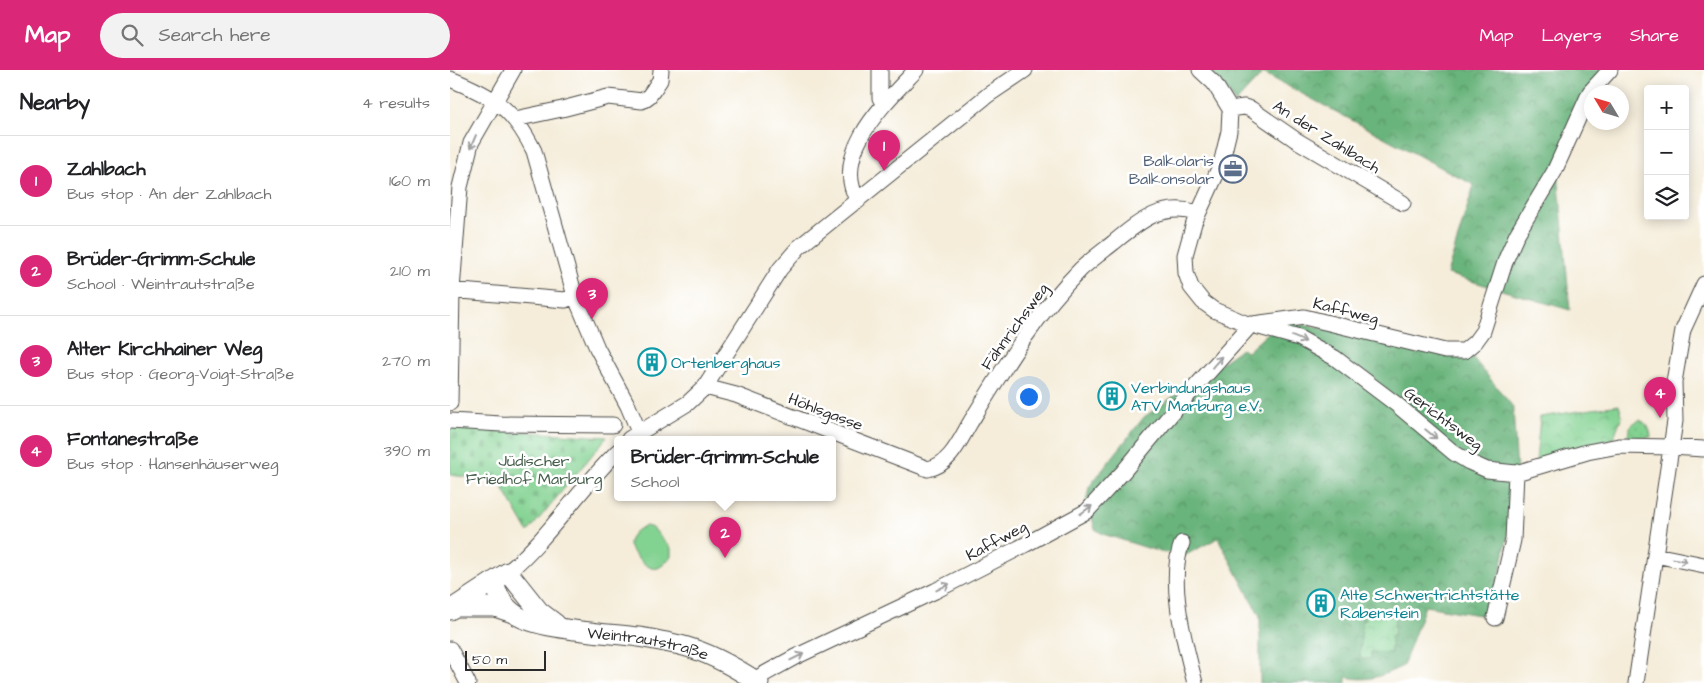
<!DOCTYPE html>
<html lang="en">
<head>
<meta charset="utf-8">
<style>
	:root { --surface:#fff; --page:#f2f2f2; --text:#202124; --muted:#757577; --line:#e0e0e0; --accent:#db2777 }
	body { margin:0; font-family:"Architects Daughter",sans-serif; background:var(--page); color:var(--text) }
	.controls { position:absolute; right:15px; top:15px; display:grid; overflow:hidden; border-radius:5px; box-shadow:0 2px 12px #0003 }
	.controls button { width:45px; height:45px; display:grid; place-items:center; padding:0; border:0; border-bottom:1px solid var(--line); background:var(--surface); color:var(--text); font:25px sans-serif }
	.compass { position:absolute; left:1134px; top:15px; width:45px; height:45px; border-radius:50%; background:var(--surface); box-shadow:0 2px 12px #0003; rotate:308deg }
	.scale { position:absolute; left:15px; bottom:12px; width:81px; box-sizing:border-box; padding-left:5px; border:2px solid #2b2b2b; border-top:0; font-size:14px; line-height:18px; white-space:nowrap; color:#2b2b2b; -webkit-text-stroke:4px #fff; paint-order:stroke }
	.you { position:absolute; left:578px; top:326px; width:18px; height:18px; margin:-12px; border:4px solid #fff; border-radius:50%; background:#1a73e8; box-shadow:0 0 0 8px #1a73e833 }
	.badge { display:grid; place-items:center; width:32px; height:32px; border-radius:50%; background:var(--accent); color:#fff; font-size:16px; font-weight:700 }
	.pin { position:absolute; translate:-50% -41px; filter:drop-shadow(0 1px 2px #0008) }
	.pin::after { content:''; position:absolute; top:26px; width:18px; height:15px; background:inherit; clip-path:polygon(0 0,100% 0,50% 100%) }
	.popup { position:absolute; left:164px; top:366px; width:222px; height:65px; box-sizing:border-box; display:grid; place-content:center; border-radius:5px; background:var(--surface); filter:drop-shadow(0 1px 4px #0005); font-size:16px; white-space:nowrap; color:var(--muted) }
	.popup b { font-size:19px; color:var(--text) }
	.popup::after { content:''; position:absolute; left:50%; top:100%; margin-left:-10px; border:10px solid transparent; border-top-color:var(--surface) }
	.list { margin:0; padding:0; list-style:none }
	h2 { display:flex; justify-content:space-between; align-items:center; height:65px; margin:0; padding:0 20px; font-size:21px }
	h2 small { font-size:16px; font-weight:400; color:var(--muted) }
	.list li { display:grid; grid-template-columns:32px 1fr auto; gap:15px; align-items:center; box-sizing:border-box; height:90px; padding:0 20px; border-top:1px solid var(--line) }
	.list b { display:block; font-size:19px; white-space:nowrap }
	.list p { margin:0; font-size:16px; white-space:nowrap; color:var(--muted) }
	.list em { font-size:16px; font-style:normal; color:var(--muted) }
	.icon { flex:none; width:28px; height:28px; fill:none; stroke:currentColor; stroke-width:2; stroke-linecap:round; stroke-linejoin:round }
	.map { position:relative; flex:none; width:1254px; height:613px; overflow:hidden }
	header { display:flex; align-items:center; gap:30px; box-sizing:border-box; height:70px; padding:0 25px; background:var(--accent); color:#fff }
	header strong { font-size:24px }
	nav { display:flex; gap:28px; margin-inline-start:auto; font-size:18px }
	.search { width:350px; height:45px; background:var(--page); display:flex; align-items:center; gap:12px; box-sizing:border-box; padding:0 18px; border-radius:28px; color:var(--muted); font-size:19px }
	main { display:flex }
	aside { flex:1; background:var(--surface) }
	.map>svg:first-child { display:block }
</style>
</head>
<body>
<header>
<strong>Map</strong>
<div class="search"><svg class="icon" aria-label="search" viewBox="0 0 24 24"><circle cx="10" cy="10" r="6"/><path d="M15 15l6 6"/></svg>Search here</div>
<nav><a>Map</a><a>Layers</a><a>Share</a></nav>
</header>
<main>
<aside>
<h2>Nearby<small>4 results</small></h2>
<ul class="list">
<li><span class="badge">1</span><div><b>Zahlbach</b><p>Bus stop · An der Zahlbach</p></div><em>160 m</em></li>
<li><span class="badge">2</span><div><b>Brüder-Grimm-Schule</b><p>School · Weintrautstraße</p></div><em>210 m</em></li>
<li><span class="badge">3</span><div><b>Alter Kirchhainer Weg</b><p>Bus stop · Georg-Voigt-Straße</p></div><em>270 m</em></li>
<li><span class="badge">4</span><div><b>Fontanestraße</b><p>Bus stop · Hansenhäuserweg</p></div><em>390 m</em></li>
</ul>
</aside>
<div class="map">
<svg width="1254" height="613" viewBox="0 0 1254 613">
	<defs>
		<pattern id="grass-dots" width="8" height="8" patternUnits="userSpaceOnUse" patternTransform="scale(1.25)"><rect width="8" height="8" fill="#82d291"/><path d="M2 2h.1M6 6h.1" fill="none" stroke="#70b47d" stroke-width="1.8" stroke-linecap="round"/></pattern>
		<pattern id="forest-crowns" width="20" height="18" patternUnits="userSpaceOnUse" patternTransform="scale(1.25)"><rect width="20" height="18" fill="#69b47b"/><path d="M2 6a3 3 0 1 1 6 0M12 15a3 3 0 1 1 6 0" fill="none" stroke="#579365"/></pattern>
		<pattern id="cemetery-stones" width="16" height="16" patternUnits="userSpaceOnUse" patternTransform="scale(1.25)"><rect width="16" height="16" fill="#82d291"/><path d="M2 7V4a2 2 0 0 1 4 0v3zM10 15v-3a2 2 0 0 1 4 0v3z" fill="#70b47d"/></pattern>
		<pattern id="park-crowns" width="20" height="18" patternUnits="userSpaceOnUse" patternTransform="scale(1.25)"><rect width="20" height="18" fill="#82d291"/><path d="M2 6a3 3 0 1 1 6 0M12 15a3 3 0 1 1 6 0" fill="none" stroke="#70b47d"/></pattern>
	</defs>
	<rect width="100%" height="100%" fill="#fff"/>
	<filter id="ink" filterUnits="userSpaceOnUse"><feTurbulence type="fractalNoise" baseFrequency=".02" numOctaves="2"/><feDisplacementMap in="SourceGraphic" scale="10" xChannelSelector="R" yChannelSelector="G"/><feConvolveMatrix kernelMatrix="1 2 1 2 8 2 1 2 1" color-interpolation-filters="sRGB"/></filter>
	<filter id="wash" filterUnits="userSpaceOnUse"><feTurbulence type="fractalNoise" baseFrequency=".0096" numOctaves="4" result="noise"/><feDisplacementMap in="SourceGraphic" scale="20" xChannelSelector="R" yChannelSelector="G"/><feGaussianBlur stdDeviation="1.12" result="paint"/><feColorMatrix in="noise" values="0 0 0 0 0 0 0 0 0 0 0 0 0 0 0 0 0 1.4 0 .05"/><feComposite in="paint" operator="in"/></filter>
	<g filter="url(#wash)">
		<rect width="100%" height="100%" fill="#f5edda"/>
		<path fill="url(#grass-dots)" stroke="#567e5e" d="M1190,350C1198,354 1200,359 1201,367L1178,368C1178,358 1181,353 1190,350Z"/>
		<path fill="url(#forest-crowns)" stroke="#4a7053" fill-rule="evenodd" d="M760,0H1152L1108,102L1120,240L997,204L1024,115L813,3L785,33L779,23Z
			M831,251L1020,284L1063,337L1067,402L1064,436L1041,547L975,536L953,596C931,606 920,612 896,607V613H810V546L768,468L730,488V484L710,482L653,464L645,459L642,448L637,441L636,432L639,417L694,347L791,279L797,282ZM945,539L943,566H941L921,582L912,550H915L916,548H913Z"/>
		<path fill="url(#cemetery-stones)" stroke="#567e5e" d="M0,357L157,367L78,462L49,411L0,405Z"/>
		<path fill="url(#park-crowns)" stroke="#567e5e" d="M1169,335L1172,346L1163,369L1086,391L1090,347Z
			M913,538L945,539L944,566H941V583L921,582V589H910L912,550L915,549V548H913Z"/>
		<path fill="#82d291" stroke="#567e5e" d="M196,456L203,458L221,478V487C217,491 213,496 208,498C198,502 183,483 179,476C178,466 187,458 196,456Z"/>
	</g>
	<g filter="url(#ink)">
		<g fill="none" stroke-linecap="round" stroke-linejoin="round">
			<g stroke="#494845" stroke-width="17">
				<path id="minor" d="M430,0V28L434,34
					M750,0L764,13L780,39L779,61L771,94L744,153L735,185L736,203L741,217L753,232L764,240L795,253L849,268L885,288L946,334L1004,383L1019,392L1037,400L1066,403L1137,382L1169,376L1221,377L1254,379
					M0,9C43,26 63,38 84,81L125,226L147,278L178,336L189,362
					M780,39L794,37L801,39L846,70L953,133
					M65,49L112,39L158,27L192,31L199,26L204,19L210,10L211,0
					M408,131C380,83 436,32 466,0
					M0,220L115,230L125,226
					M255,317L286,325L478,399C500,395 510,370 520,353C553,299 586,244 631,199C641,190 653,181 663,173C690,151 712,132 748,143
					M0,333L2,220L10,117L21,73L63,0
					M0,351L51,354L163,355
					M179,369L238,333L255,317L330,199L349,177L538,25L575,0
					M732,473C717,511 735,574 745,613
					M1205,485L1254,495
					M58,502C100,466 129,419 168,381
					M1045,548L1063,470L1066,403
					M0,579L18,613
					M298,613L345,587L485,521L569,478L637,441L673,402L722,343L798,258L803,254L854,247L995,281H1014L1025,272L1033,261L1056,189L1067,164L1104,102L1140,22L1160,0
					M1186,613L1225,351L1224,312L1233,260L1254,214"/>
			</g>
			<g stroke="#494845" stroke-width="21">
				<g id="major">
					<path id="s1" d="M44,513C48,524 52,534 62,542C83,560 159,563 188,567C202,569 216,572 230,575C258,582 285,597 309,613"/>
					<path d="M8,537H45L63,543"/>
					<path d="M0,540L58,502L89,541L106,554"/>
				</g>
			</g>
			<use href="#minor" stroke="#fff" stroke-width="15"/>
			<use href="#major" stroke="#fff" stroke-width="19"/>
		</g>
		<defs><path id="oneway-shaft" d="M-6 0H5M1.5-3L5.5 0L1.5 3" fill="none" stroke-width="1.6" stroke-linecap="round" stroke-linejoin="round" transform="scale(1.25)"/></defs>
		<g stroke="#a0a0a0">
			<use href="#oneway-shaft" transform="translate(23 72) rotate(113)"/>
			<use href="#oneway-shaft" transform="translate(849 269) rotate(22)"/>
			<use href="#oneway-shaft" transform="translate(767 292) rotate(-49)"/>
			<use href="#oneway-shaft" transform="translate(981 364) rotate(39)"/>
			<use href="#oneway-shaft" transform="translate(636 440) rotate(-35)"/>
			<use href="#oneway-shaft" transform="translate(1230 490) rotate(12)"/>
			<use href="#oneway-shaft" transform="translate(493 517) rotate(-27)"/>
			<use href="#oneway-shaft" transform="translate(347 587) rotate(-26)"/>
		</g>
	</g>
	<defs>
		<g id="office-ring" transform="scale(1.4375)"><circle r="9.5" fill="#fff" stroke="#5c6f8a" stroke-width="1.5"/><path d="M-6-3h4V-5.5h4V-3h4V5H-6ZM-1-4.5V-3h2v-1.5ZM-6 0V1H6V0Z" fill="#5c6f8a"/></g>
		<g id="building-ring" transform="scale(1.4375)"><circle r="9.5" fill="#fff" stroke="#0f9aa8" stroke-width="1.5"/><path d="M-4-6H4V6H1V3H-1V6H-4ZM-2.5-4.3h1.7v1.8h-1.7ZM.8-4.3h1.7v1.8H.8ZM-2.5-1h1.7V.8h-1.7ZM.8-1h1.7V.8H.8Z" fill="#0f9aa8"/></g>
	</defs>
	<g fill-rule="evenodd">
		<use href="#office-ring" x="783" y="99"/>
		<use href="#building-ring" x="202" y="292"/>
		<use href="#building-ring" x="662" y="326"/>
		<use href="#building-ring" x="871" y="533"/>
	</g>
	<g text-anchor="middle" stroke-width="5" stroke-linejoin="round" paint-order="stroke">
		<g font-size="16" fill="#2b2b2b" stroke="#fff">
			<text transform="translate(877 66) rotate(32)" y="6">An der Zahlbach</text>
			<text transform="translate(896 240) rotate(14)" y="6">Kaffweg</text>
			<text transform="translate(564 256) rotate(-54)" y="6">Fähnrichsweg</text>
			<text transform="translate(376 341) rotate(21)" y="6">Höhlsgasse</text>
			<text transform="translate(994 348) rotate(37)" y="6">Gerichtsweg</text>
			<text transform="translate(546 470) rotate(-28)" y="6">Kaffweg</text>
			<text dy="6" stroke="none"><textPath href="#s1" startOffset="175">Weintrautstraße</textPath></text>
		</g>
		<g font-size="16" fill="#4e5e75" stroke="#fff" text-anchor="end">
			<text x="764" y="96">Balkolaris<tspan x="764" dy="18">Balkonsolar</tspan></text>
		</g>
		<g font-size="16" fill="#0d838f" stroke="#fff" text-anchor="start">
			<text x="221" y="298">Ortenberghaus</text>
			<text x="681" y="323">Verbindungshaus<tspan x="681" dy="18">ATV Marburg e.V.</tspan></text>
			<text x="890" y="530">Alte Schwertrichtstätte<tspan x="890" dy="18">Rabenstein</tspan></text>
		</g>
		<g font-size="16" fill="#455d4a" stroke="#fff">
			<text x="84" y="396">Jüdischer<tspan x="84" dy="18">Friedhof Marburg</tspan></text>
		</g>
	</g>
</svg>
<div class="controls">
<button>+</button>
<button>−</button>
<button><svg class="icon" aria-label="layers" viewBox="0 0 24 24"><path d="M12 4l9 5-9 5-9-5zM3 14l9 5 9-5"/></svg></button>
</div>
<svg class="compass" viewBox="-18 -18 36 36"><path d="M0-13l5 13h-10z" fill="#e53935"/><path d="M0 13l5-13h-10z" fill="#757577"/></svg>
<div class="scale">50 m</div>
<div class="you"></div>
<div class="pin badge" style="left:434px;top:101px">1</div>
<div class="pin badge" style="left:275px;top:488px">2</div>
<div class="popup"><b>Brüder-Grimm-Schule</b>School</div>
<div class="pin badge" style="left:142px;top:249px">3</div>
<div class="pin badge" style="left:1210px;top:348px">4</div>
</div>
</main>
</body>
</html>
